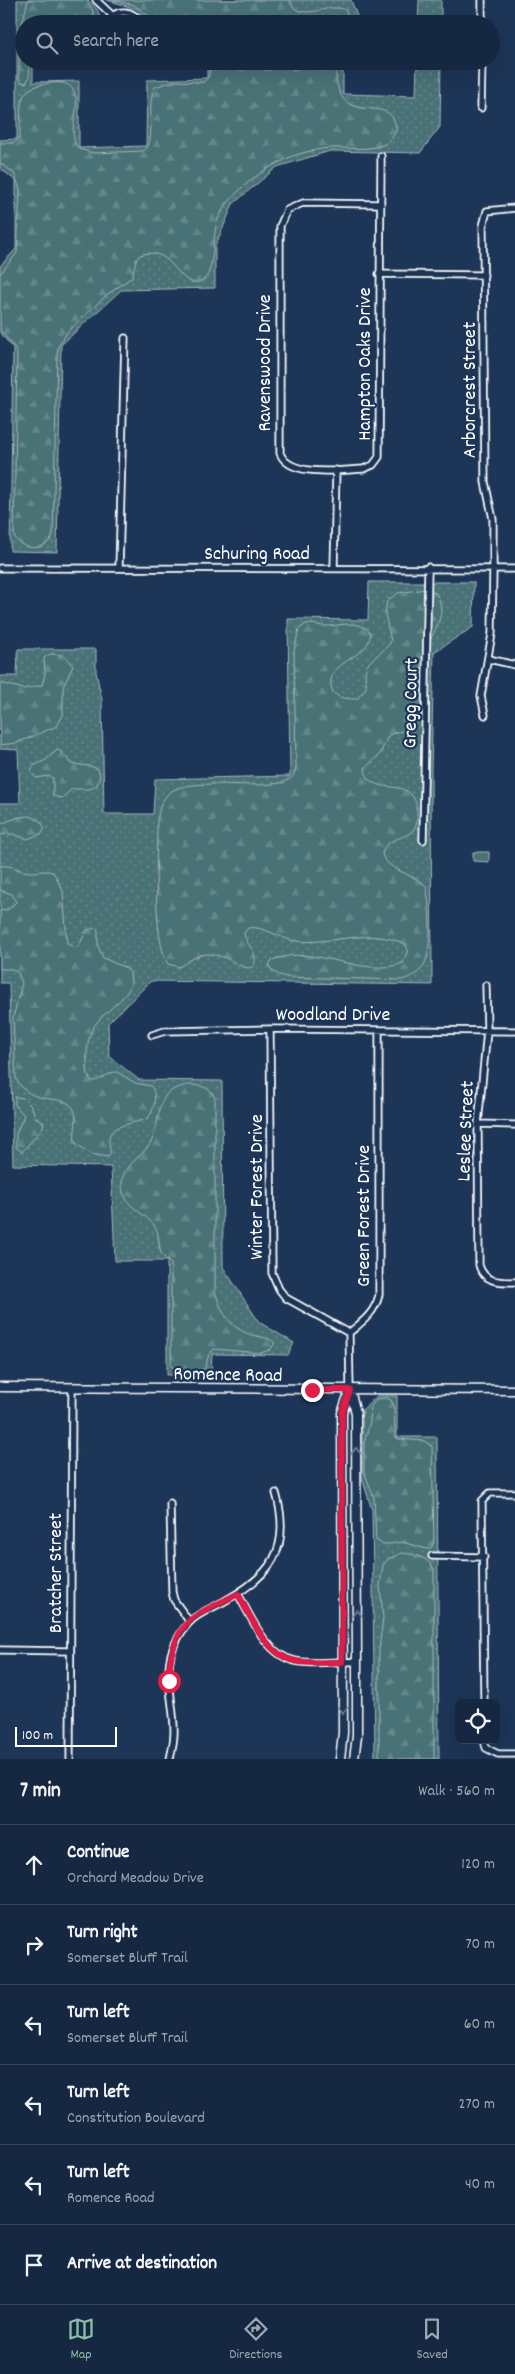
<!DOCTYPE html>
<html lang="en">
<head>
<meta charset="utf-8">
<style>
	:root { --surface:#162841; --page:#23344c; --text:#f1f3f6; --muted:#9ea6b1; --line:#35445a; --accent:#8abfa5 }
	body { margin:0; font-family:Dekko,sans-serif; background:var(--page); color:var(--text) }
	.controls { position:absolute; right:15px; bottom:15px; display:grid; overflow:hidden; border-radius:8px; box-shadow:0 5px 20px #0002 }
	.controls button { width:45px; height:45px; display:grid; place-items:center; padding:0; border:0; border-bottom:1px solid var(--line); background:var(--surface); color:var(--text); font:25px sans-serif }
	.scale { position:absolute; left:15px; bottom:12px; width:102px; box-sizing:border-box; padding-left:5px; border:2px solid #fff; border-top:0; font-size:14px; line-height:18px; white-space:nowrap; color:#fff; -webkit-text-stroke:4px #1d3557; paint-order:stroke }
	.stop { position:absolute; width:15px; height:15px; margin:-11px; border:4px solid #e11d48; border-radius:50%; background:#fff }
	.stop.end { background:#e11d48; border-color:#fff; box-shadow:0 1px 5px #0008 }
	.list { margin:0; padding:0; list-style:none }
	h2 { display:flex; justify-content:space-between; align-items:center; height:65px; margin:0; padding:0 20px; font-size:21px }
	h2 small { font-size:16px; font-weight:400; color:var(--muted) }
	.list li { display:grid; grid-template-columns:32px 1fr auto; gap:15px; align-items:center; box-sizing:border-box; height:80px; padding:0 20px; border-top:1px solid var(--line) }
	.list b { display:block; font-size:19px; white-space:nowrap }
	.list p { margin:0; font-size:16px; white-space:nowrap; color:var(--muted) }
	.list em { font-size:16px; font-style:normal; color:var(--muted) }
	.icon { flex:none; width:28px; height:28px; fill:none; stroke:currentColor; stroke-width:2; stroke-linecap:round; stroke-linejoin:round }
	.map { position:relative; flex:none; width:515px; height:1759px; overflow:hidden }
	.search { position:absolute; background:var(--surface); box-shadow:0 5px 20px #0002; left:15px; right:15px; top:15px; height:55px; display:flex; align-items:center; gap:12px; box-sizing:border-box; padding:0 18px; border-radius:28px; color:var(--muted); font-size:19px }
	.sheet { height:545px; background:var(--surface) }
	nav { display:flex; justify-content:space-around; align-items:center; box-sizing:border-box; height:70px; border-top:1px solid var(--line); background:var(--surface); font-size:14px; color:var(--muted) }
	nav a { display:grid; justify-items:center; gap:2px }
	nav .on { color:var(--accent) }
	.map>svg:first-child { display:block }
</style>
</head>
<body>
<div class="map">
<svg width="515" height="1759" viewBox="0 0 515 1759">
	<defs>
		<pattern id="grass-dots" width="8" height="8" patternUnits="userSpaceOnUse" patternTransform="scale(1.25)"><rect width="8" height="8" fill="#497277"/><path d="M2 2h.1M6 6h.1" fill="none" stroke="#64878b" stroke-width="1.8" stroke-linecap="round"/></pattern>
		<pattern id="forest-firs" width="22" height="20" patternUnits="userSpaceOnUse" patternTransform="scale(1.25)"><rect width="22" height="20" fill="#497277"/><path d="M5 1l3.5 6h-7zM16 11l3.5 6h-7z" fill="#64878b"/></pattern>
	</defs>
	<rect width="100%" height="100%" fill="#1d3557"/>
	<filter id="ink" filterUnits="userSpaceOnUse"><feTurbulence type="fractalNoise" baseFrequency=".02" numOctaves="2"/><feDisplacementMap in="SourceGraphic" scale="10" xChannelSelector="R" yChannelSelector="G"/><feConvolveMatrix kernelMatrix="1 2 1 2 8 2 1 2 1" color-interpolation-filters="sRGB"/></filter>
	<g filter="url(#ink)">
		<path fill="url(#grass-dots)" stroke="#a4b8bb" d="M17,0H88C95,7 103,13 98,24H24V61H33V82L79,81V148L146,146L147,80L207,78V61H343V94L416,96L417,61H441L440,127L420,153L330,151L277,167L233,204L215,247V288L121,290L61,345L57,552L10,551L13,348L0,333V266L16,249V181L0,168V140L17,139Z
			M107,0H351L360,24H148L137,9Z
			M419,0H441V24H418Z
			M124,16L133,18L137,24H112L115,19Z
			M369,582H474L473,627L434,652L431,769L432,985L151,981L108,1023L109,1056L139,1080L222,1081L223,1267L259,1322L294,1343L288,1355L212,1354L211,1375H167V1261H115L111,1167L13,1165L9,983H0V803H20L18,750L0,749V676H17L18,649H96V672L102,700L104,814H153L155,779L290,776L288,619L368,620Z
			M377,1396H397V1437H437L439,1759H375L372,1510L362,1478V1410Z"/>
		<path fill="url(#forest-firs)" stroke="#a4b8bb" d="M28,0H86C92,8 97,15 91,24H24V61H30L29,78L26,83L21,82L19,77L20,33Z
			M113,0H290L292,6C307,21 328,2 346,10L349,22L207,24L197,21L155,20L134,5Z
			M210,61H336C331,139 395,85 396,131C394,135 391,140 387,143C372,152 346,147 330,148C318,149 304,152 293,156C266,166 230,192 218,219C212,233 215,274 203,280C178,294 175,243 140,255L136,260L132,277L108,294L68,331L58,347L57,357L53,534C49,552 19,552 14,535L17,355L15,348L0,330V274L17,253L20,189L14,173L0,163V143H14L19,139C24,109 10,86 53,83C61,82 69,82 73,90C84,109 64,130 79,149L93,153L143,151C158,144 145,103 155,87L173,81L204,82L209,76Z
			M425,589L436,593C451,618 427,635 424,659C422,675 426,711 416,724C409,732 396,730 388,736L380,754L365,768C367,796 402,779 413,797C416,801 417,807 417,812C421,845 386,831 382,854C386,870 414,874 426,886C430,902 433,950 424,965C419,974 411,977 402,980L287,977C279,975 272,974 269,965L272,960C316,943 360,979 403,963L408,950L405,944C369,927 333,945 295,941C280,939 263,925 248,928L244,933C245,943 254,948 255,957C257,979 232,961 226,958C220,956 213,954 207,954C195,955 188,962 179,967L168,964C152,939 157,854 157,821C159,811 160,801 169,793C192,773 279,796 293,776C295,773 296,769 296,765L294,651L299,629L306,624C312,624 317,625 323,626C338,627 357,618 370,632C371,637 369,642 366,646C356,659 324,667 332,690C336,699 349,699 357,699L366,688C366,682 364,674 366,668C370,657 385,653 391,641L385,614L387,601L398,593Z
			M50,654L63,655L73,666L63,687V715L57,726L17,743L0,745V683L24,689L42,685L45,674L44,658Z
			M57,750L62,752L71,764L90,766L98,769L100,776L97,785L90,789H72L62,798L53,796V778L48,776L36,778L31,772L33,766L46,760Z
			M30,816L40,821L45,828L41,834L27,839L13,834L0,835V824L19,817Z
			M0,866C12,864 20,872 31,872C40,872 46,869 54,873L63,891L67,943L74,948L78,947L87,930L95,928L98,930V946L103,958L126,968L130,972L131,984L128,991C107,1018 86,1018 87,1059C87,1067 86,1075 92,1081C102,1081 107,1072 117,1072L135,1083L151,1086C158,1095 154,1110 148,1118C137,1124 111,1123 109,1138C108,1146 113,1151 108,1157L91,1154L75,1143C73,1133 79,1116 73,1108C62,1092 32,1108 16,1079L13,1018L22,983L18,973L12,969H0V911L9,909L16,902L12,894L0,890Z
			M187,1085C199,1085 210,1086 215,1098V1291C221,1312 229,1328 252,1335C260,1337 268,1337 275,1343L270,1350L260,1353L214,1349L209,1354L205,1368C195,1375 179,1374 171,1366V1264C168,1260 163,1258 161,1253C157,1242 161,1234 153,1224C142,1211 124,1207 122,1186C120,1167 143,1157 151,1142C159,1128 156,1108 166,1095C171,1089 180,1087 187,1085Z
			M15,1097L23,1098L32,1107L35,1117L44,1123L42,1129L22,1152L16,1147V1134L24,1115L15,1105Z
			M386,1398L391,1400L394,1406L395,1436L398,1439L424,1441L432,1446L434,1541L432,1547L427,1549L402,1542L383,1545L376,1540L374,1498L364,1471V1443L370,1422L371,1406L377,1399Z
			M402,1553C413,1554 429,1557 434,1569V1759H379V1649L383,1618L380,1585L383,1565L388,1559Z"/>
		<path fill="#497277" stroke="#a4b8bb" d="M473,852H489V862L473,861Z"/>
		<g fill="none" stroke-linecap="round" stroke-linejoin="round">
			<g stroke="#fff" stroke-width="9">
				<path id="minor" d="M96,0L113,16
					M107,24C114,7 134,9 142,24
					M482,24V0
					M481,108L482,61
					M381,204L303,203L287,210L280,226V453C289,478 341,470 363,469L373,465L379,457L381,156
					M379,274L484,275
					M0,568L515,569
					M119,568L125,338
					M334,568L336,470
					M489,659L515,665
					M485,715L481,696L492,634L493,568V519L485,482L483,226L487,211L515,208
					M423,840L428,567
					M486,985L487,1031L478,1124L479,1265C484,1283 500,1282 515,1282
					M270,1029L272,1273L279,1289L286,1298L349,1333
					M152,1035L165,1031L270,1029L515,1031
					M478,1124L515,1125
					M350,1390L349,1333C362,1322 375,1313 379,1295V1030
					M170,1503L172,1592L174,1600L189,1621
					M432,1556L484,1557
					M238,1594C251,1617 266,1655 295,1661C314,1665 337,1661 357,1662
					M0,1650L70,1651
					M484,1703L482,1501L490,1493H515
					M484,1740L486,1748L498,1754H515
					M70,1759L72,1387
					M170,1759C172,1750 174,1741 174,1733C175,1701 160,1669 177,1640C190,1616 200,1614 223,1602C271,1576 292,1549 276,1493"/>
			</g>
			<g stroke="#fff" stroke-width="11">
				<path id="tertiary" d="M0,1387L515,1390
					M350,1390L356,1413L357,1662V1736L354,1759
					M340,1759L343,1733L342,1413L350,1390"/>
			</g>
			<use href="#minor" stroke="#1d3557" stroke-width="5.5"/>
			<use href="#tertiary" stroke="#1d3557" stroke-width="8"/>
		</g>
		<defs><path id="oneway-chevron" d="M-2-3.5L2.5 0L-2 3.5" fill="none" stroke-width="1.6" stroke-linecap="round" stroke-linejoin="round" transform="scale(1.25)"/></defs>
		<g stroke="#6c7c92">
			<use href="#oneway-chevron" transform="translate(356 1451) rotate(-90)"/>
			<use href="#oneway-chevron" transform="translate(357 1613) rotate(-90)"/>
			<use href="#oneway-chevron" transform="translate(343 1710) rotate(89)"/>
		</g>
	</g>
	<g fill="none" stroke-linecap="round" stroke-linejoin="round" filter="url(#ink)">
		<path stroke="#e11d48" stroke-width="6" d="M169,1681C169,1662 174,1633 190,1620C203,1609 222,1602 238,1594C251,1617 266,1655 295,1661C310,1664 327,1662 342,1662V1413L350,1390H312"/>
	</g>
	<g text-anchor="middle" stroke-width="4.5" stroke-linejoin="round" paint-order="stroke">
		<g font-size="20" fill="#fff" stroke="#1d3557">
			<text transform="translate(263 363) rotate(-90)" y="7">Ravenswood Drive</text>
			<text transform="translate(363 364) rotate(-90)" y="7">Hampton Oaks Drive</text>
			<text transform="translate(468 390) rotate(-90)" y="7">Arborcrest Street</text>
			<text x="257" y="559">Schuring Road</text>
			<text transform="translate(409 703) rotate(-89)" y="7">Gregg Court</text>
			<text x="333" y="1020">Woodland Drive</text>
			<text transform="translate(464 1131) rotate(-88)" y="7">Leslee Street</text>
			<text transform="translate(255 1187) rotate(-90)" y="7">Winter Forest Drive</text>
			<text transform="translate(362 1216) rotate(-90)" y="7">Green Forest Drive</text>
			<text transform="translate(228 1373) rotate(1)" y="7">Romence Road</text>
			<text transform="translate(54 1573) rotate(-90)" y="7">Bratcher Street</text>
		</g>
	</g>
</svg>
<div class="controls">
<button><svg class="icon" aria-label="locate" viewBox="0 0 24 24"><circle cx="12" cy="12" r="6"/><path d="M12 2v4M12 18v4M2 12h4M18 12h4"/></svg></button>
</div>
<div class="scale">100 m</div>
<div class="stop" style="left:169px;top:1681px"></div>
<div class="stop end" style="left:312px;top:1390px"></div>
<div class="search"><svg class="icon" aria-label="search" viewBox="0 0 24 24"><circle cx="10" cy="10" r="6"/><path d="M15 15l6 6"/></svg>Search here</div>
</div>
<section class="sheet">
<h2>7 min<small>Walk · 560 m</small></h2>
<ul class="list">
<li><svg class="icon" aria-label="ahead" viewBox="0 0 24 24"><path d="M12 20V5M6 11l6-6 6 6"/></svg><div><b>Continue</b><p>Orchard Meadow Drive</p></div><em>120 m</em></li>
<li><svg class="icon" aria-label="right" viewBox="0 0 24 24"><path d="M7 20v-9h11M14 6l5 5-5 5"/></svg><div><b>Turn right</b><p>Somerset Bluff Trail</p></div><em>70 m</em></li>
<li><svg class="icon" aria-label="left" viewBox="0 0 24 24"><path d="M17 20v-9H6M10 6l-5 5 5 5"/></svg><div><b>Turn left</b><p>Somerset Bluff Trail</p></div><em>60 m</em></li>
<li><svg class="icon" aria-label="left" viewBox="0 0 24 24"><path d="M17 20v-9H6M10 6l-5 5 5 5"/></svg><div><b>Turn left</b><p>Constitution Boulevard</p></div><em>270 m</em></li>
<li><svg class="icon" aria-label="left" viewBox="0 0 24 24"><path d="M17 20v-9H6M10 6l-5 5 5 5"/></svg><div><b>Turn left</b><p>Romence Road</p></div><em>40 m</em></li>
<li><svg class="icon" aria-label="arrive" viewBox="0 0 24 24"><path d="M6 21V4h12l-3 4 3 4H6"/></svg><div><b>Arrive at destination</b></div></li>
</ul>
</section>
<nav>
<a class="on"><svg class="icon" aria-label="map" viewBox="0 0 24 24"><path d="M3 6l6-2 6 2 6-2v14l-6 2-6-2-6 2zM9 4v14M15 6v14"/></svg>Map</a>
<a><svg class="icon" aria-label="directions" viewBox="0 0 24 24"><path d="M12 3l9 9-9 9-9-9zM9 14v-3h6M13 9l2 2-2 2"/></svg>Directions</a>
<a><svg class="icon" aria-label="saved" viewBox="0 0 24 24"><path d="M7 4h10v16l-5-4-5 4z"/></svg>Saved</a>
</nav>
</body>
</html>
